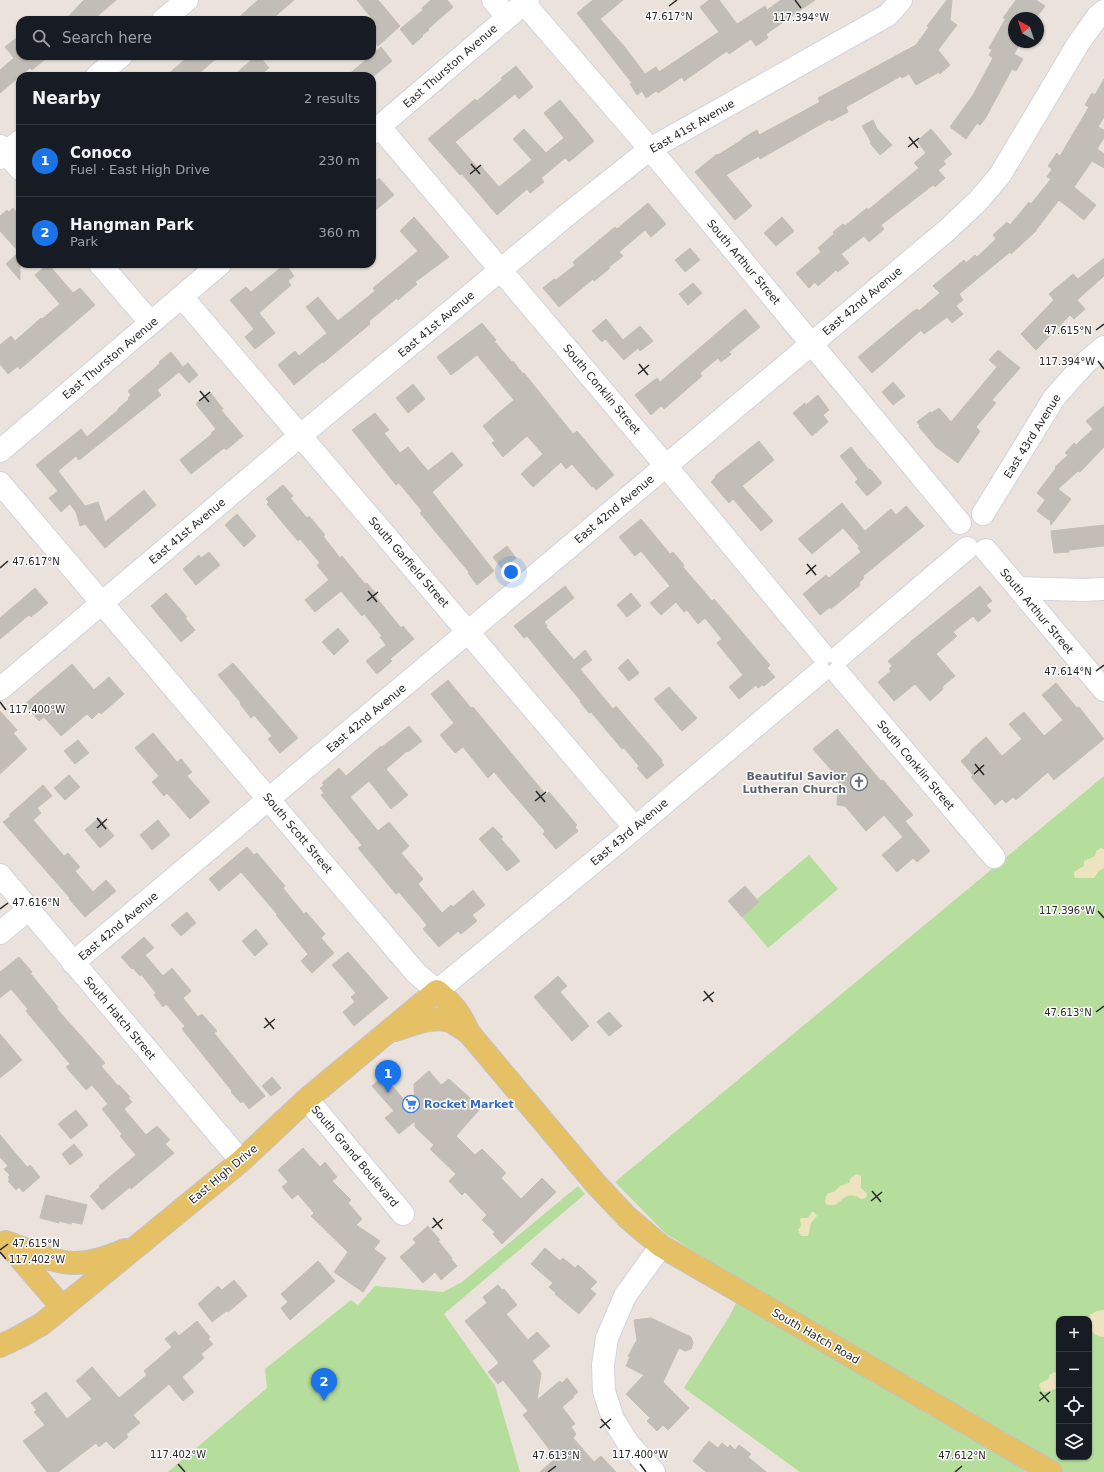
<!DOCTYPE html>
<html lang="en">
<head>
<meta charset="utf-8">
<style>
	:root { --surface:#171b24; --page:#20242c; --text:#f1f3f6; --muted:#9ea1a6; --line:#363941; --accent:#1a73e8 }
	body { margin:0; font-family:"DejaVu Sans",sans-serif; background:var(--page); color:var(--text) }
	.controls { position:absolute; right:12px; bottom:12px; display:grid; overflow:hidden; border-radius:8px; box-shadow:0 1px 3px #0004 }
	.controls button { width:36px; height:36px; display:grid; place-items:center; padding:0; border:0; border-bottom:1px solid var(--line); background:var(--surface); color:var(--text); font:20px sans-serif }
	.compass { position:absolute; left:1008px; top:12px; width:36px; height:36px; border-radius:50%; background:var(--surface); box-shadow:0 1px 3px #0004; rotate:320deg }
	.you { position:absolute; left:511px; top:572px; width:14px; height:14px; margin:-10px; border:3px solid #fff; border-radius:50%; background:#1a73e8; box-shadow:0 0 0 6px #1a73e833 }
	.badge { display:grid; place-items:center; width:26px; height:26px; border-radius:50%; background:var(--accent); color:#fff; font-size:13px; font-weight:700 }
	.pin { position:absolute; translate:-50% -33px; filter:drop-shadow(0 1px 2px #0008) }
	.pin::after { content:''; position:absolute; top:21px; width:14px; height:12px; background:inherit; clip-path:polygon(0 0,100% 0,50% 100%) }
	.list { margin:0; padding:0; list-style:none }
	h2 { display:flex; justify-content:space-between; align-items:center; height:52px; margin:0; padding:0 16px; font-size:17px }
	h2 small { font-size:13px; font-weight:400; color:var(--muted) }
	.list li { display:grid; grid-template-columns:26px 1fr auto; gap:12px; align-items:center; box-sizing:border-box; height:72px; padding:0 16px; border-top:1px solid var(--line) }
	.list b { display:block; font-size:15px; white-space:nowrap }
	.list p { margin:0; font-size:13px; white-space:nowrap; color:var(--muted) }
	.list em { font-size:13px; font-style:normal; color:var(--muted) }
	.icon { flex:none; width:22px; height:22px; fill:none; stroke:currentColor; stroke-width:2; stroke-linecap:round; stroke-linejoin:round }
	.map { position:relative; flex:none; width:1104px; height:1472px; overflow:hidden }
	.search { position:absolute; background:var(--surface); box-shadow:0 1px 3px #0004; left:16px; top:16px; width:360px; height:44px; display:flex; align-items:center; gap:10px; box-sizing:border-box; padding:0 14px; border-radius:12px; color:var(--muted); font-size:15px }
	.panel { position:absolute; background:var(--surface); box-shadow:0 1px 3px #0004; left:16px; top:72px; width:360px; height:196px; border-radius:12px }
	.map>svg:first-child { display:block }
</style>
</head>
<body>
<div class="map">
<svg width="1104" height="1472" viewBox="0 0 1104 1472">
	<rect width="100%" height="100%" fill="#eae2db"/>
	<path fill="#b5dd9b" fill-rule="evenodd" d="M1104,776V1472H800L684,1388L729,1317L746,1284L665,1233L615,1182ZM1059,1319H1089V1457H1059Z
		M809,855L838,889L768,948L742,917L759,902L757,899Z
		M578,1186L585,1194L444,1314L495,1386L520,1472H168L267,1388L265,1369L351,1300L358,1305L375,1286L443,1292L462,1282Z"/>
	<path fill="#ede4bf" d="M1101,848L1104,849V868L1099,871L1094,878H1075L1074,873L1075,871L1084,866V861L1095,856L1096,851Z
		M857,1174L861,1176V1188L867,1193L866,1198L861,1199C842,1186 842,1211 826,1204C824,1200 826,1196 828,1193L834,1192L840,1186L849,1183L851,1178Z
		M812,1212H814L817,1216L811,1223L808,1236H801L798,1230L801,1226L800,1219L802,1218C810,1218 807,1218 812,1212Z
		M1104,1310V1337C1091,1336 1088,1326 1090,1315L1097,1311Z
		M1055,1372L1056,1373H1059V1388L1045,1392L1042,1391L1039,1386L1040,1383L1049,1379V1375Z"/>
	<path fill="#c2bdb6" stroke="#c5beb5" d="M84,0H116L93,20H65Z
		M258,0H294L271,20H236Z
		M357,0H378L400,26L378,46L372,39V29L377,25Z
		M431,0H447L453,7L428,29L429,30L422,35L423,36L413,45L400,29L423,10L422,8Z
		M593,0H623L600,19L624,46L645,74L656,67L659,72L719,32L700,7L709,0H719L737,24L765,6L767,10L781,0H815L766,34L768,38L756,46L751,39L729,54L727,51L684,81L682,77L658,93L656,91L646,98L642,91L637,95L630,84L632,83L577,13Z
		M947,0H952L950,20L957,25L938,50L950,65L940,74L939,72L916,85L909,74L902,78L901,76L846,107L848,112L831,121L830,119L760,159L759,156L726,175L752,206L735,220L695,172L717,154L718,155L742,140V139L757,130L759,135L789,119L820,102L818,98L916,45L929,27L927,26Z
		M1016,0H1036L1045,6L1036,18L1033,16L1032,18H1014V42H1021L1014,54L1023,59L1016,71L1012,69L985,119L980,125L977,123L966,139L950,127L973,95L993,58L989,55L992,50L989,48L1006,18H1003Z
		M20,35V56H49L32,70L30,68L0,93V70L14,58L5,47Z
		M381,47L392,61L374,76H347Z
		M189,56H219L196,76H166Z
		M256,56H259L269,68L259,76H233Z
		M516,66L533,87L519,99L515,94L455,142L477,167L480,165L499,187L532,160L513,139L524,129L546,153L564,138L544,113L560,100L594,141L569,162L565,158L541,178L544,182L530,193L527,189L497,215L462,174L460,175L428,139L475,99L477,101L503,79L501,78Z
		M1104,79V117L1098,127L1104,130V138L1097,149L1104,154V168L1092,161L1074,187L1096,205L1084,220L1059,200L1036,230V231L1011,254L1010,252L959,294L963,300L956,306L963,314L952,323L947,317L924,334L921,330L872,373L858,357L912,312L917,309L919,311L940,293L933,286L964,260L966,263L975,255L977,257L996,239L993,235L1007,222L1010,225L1029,202L1031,204L1051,179L1047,177L1052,169L1048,166L1057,153L1060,156L1089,107L1085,105L1092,93L1095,95Z
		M873,120L877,129L892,145L880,155L870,143L871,142L862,126Z
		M931,129L952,154L943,161L946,164L938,170L945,178L935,187L933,185L881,225L884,229L869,242L864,236L841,254L849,263L838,272L836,270L818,286L815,282L809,288L796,273L821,252L818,248L834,234L833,232L843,224L845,226L867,208L868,210L919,168L914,163L926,153L917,141Z
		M379,178L394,195L372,213V184Z
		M648,203L666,224L651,237L645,230L619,252L623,256L609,267L610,268L594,281L593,279L559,307L543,288L554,279L556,280L575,265L573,262L615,227L617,229Z
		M13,208L20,216V280L6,264L19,252L0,231V216L7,210L9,212Z
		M414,217L449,257L415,282L417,284L398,300L397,298L369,321L370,324L323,363L322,362L294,385L278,365L295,351L299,356L327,333L306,307L318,297L338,321L375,291L373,288L418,251L400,231Z
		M782,217L794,231L776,246L764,233Z
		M690,248L700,260L685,272L675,260Z
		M1104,258V276L1077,300L1085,309L1074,319L1070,315L1036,350L1021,334L1054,300L1049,294L1073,274L1078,279Z
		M48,264L73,293L80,288L95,305L20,369L18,366L8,374L0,364V345L11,336L15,341L41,318L42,319L60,304L35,275Z
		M285,264L294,276L288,281L291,285L259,313L275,333L255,349L245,337L254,329L230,300L246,287L251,292Z
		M693,283L702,293L688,305L679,294Z
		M745,309L760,327L729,352L731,354L721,362L718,358L700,373L702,376L664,409L661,406L651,415L635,395L657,378L660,382Z
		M606,319L623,340L640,326L653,341L640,351L638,348L624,360L605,339L602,342L592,331Z
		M482,323L496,340L494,341L512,362L513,361L523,374L524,373L573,434L577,431L614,475L596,490L593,486L592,487L572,464L566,469L561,462L533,487L521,474L543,454L527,436L503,457L492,443L495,441L483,426L514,400L477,355L451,375L437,357Z
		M998,350L1020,368L992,400L996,403L976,427L980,431L958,463L936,447L919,427L920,426L917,422L930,412L931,413L939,408L951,422L997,367L989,360Z
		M171,352L183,367L188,363L198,375L189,383L179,372L157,390L161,395L79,460L76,456L58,471L85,506L98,502L105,522L144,490L156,505L105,548L85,524L80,526L76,512L70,504L61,512L49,498L58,491L36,465L81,429L87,437L118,410V409L129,399L128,398L131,395L128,391L155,368L160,363L159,362Z
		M893,382L905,396L893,405L882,392Z
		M413,384L425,399L408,413L396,398Z
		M210,392L223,409L221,410L243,436L226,450L224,448L191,474L180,460L212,434L211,433L216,429L196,404Z
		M818,395L829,410L823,415L828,422L812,436L793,413L805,403L806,405Z
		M1104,406V447L1080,472L1078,471L1058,489L1071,499L1051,525L1050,519L1049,520L1037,511L1045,500L1037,493L1056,468L1055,467L1068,455L1065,453L1074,443L1076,445L1093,429L1086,421Z
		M375,413L389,430L384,433L400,453L408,447L428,471L452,452L463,465L432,492L494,571L477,585L468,573L469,572L420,513L422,511L399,483L396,485L352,430Z
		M759,441L774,460L742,486L773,521L761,531L733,499L729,503L711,482L716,477L715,476Z
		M851,447L869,470L870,469L882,483L867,496L855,482L858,479L840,456Z
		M283,485L293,496L290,498L307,518L309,516L325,535L323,536L340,558L342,556L365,584L367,583L377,595L375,596L401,628L403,626L414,639L390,659L392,661L377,674L366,661L386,645L380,637L382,636L364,614L362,616L341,591L315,612L305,600L329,580L317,565L320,563L300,539L298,541L267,504L269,502L266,499Z
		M842,503L865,531L891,509L896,515L906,506L924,526L863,576L864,578L859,583L860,585L831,609L830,607L820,615L803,594L826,575L829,578L861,552L858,548L859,546L843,528L812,554L798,539Z
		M237,514L256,536L244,547L225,525Z
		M641,519L670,554L673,552L684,565L683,567L712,601L714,599L770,665L767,668L775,677L764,686L762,685L758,688L756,685L739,699L729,687L743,675L717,643L722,639L705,618L698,624L687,610L684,612L676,602L661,615L650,603L670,586L641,551L635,556L619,537Z
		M1104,525V546L1069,550V552L1054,553L1051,531Z
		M507,546L516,558L502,569L493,557Z
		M209,552L220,565L196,585L183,569L199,555L201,558Z
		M565,586L574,598L544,622L547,626L546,627L574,660L585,650L592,660L580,669L613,709L616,706L662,760L661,762L664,765L647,779L637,768L639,766L624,748L622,749L591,712L589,713L580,702L581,701L527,636L524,638L514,626Z
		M980,586L992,601L986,605L991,611L978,622L973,616L953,632L957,636L936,654L955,676L942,687L943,689L930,701L915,684L894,701L878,682L891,671L889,669L892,666L888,661L911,642H910Z
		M35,588L48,603L31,617L29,615L0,639V618Z
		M166,593L187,617L185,618L195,630L181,642L151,606Z
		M631,593L641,606L627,617L617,605Z
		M338,628L349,641L334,655L322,642Z
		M628,659L639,673L629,681L618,668Z
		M233,663L298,738L280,753L268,739L272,736L254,715L251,718L240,704L241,703L218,675Z
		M72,664L94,690L109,677L124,694L101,714L99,712L92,719L87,714L61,736L44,717L39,721L25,704Z
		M448,680L471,708L473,707L546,795L549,792L577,825L575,827L578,831L556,849L543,834L545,831L494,772L488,778L463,747L455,753L440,735L454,723L431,694Z
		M1056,683L1077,708L1079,707L1104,739L1054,780L1048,772L1016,800L1013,797L1006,803L1002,799L995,805L971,777L973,775L961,761L971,752L970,751L986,737L1002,756L1022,739L1009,724L1024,712L1044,736L1063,720L1042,695Z
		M669,687L697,718L682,731L654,699Z
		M0,711L17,730L13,733L27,749L0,774Z
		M409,726L422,741L408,752L407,751L386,769L408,795L391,809L369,781L350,797L378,831L389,822L409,846L401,853L423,879L418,884L442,913L451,905L453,907L473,890L485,905L472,915L477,921L461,934L458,931L439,947L423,929L427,925L399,892L396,894L358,848L362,845L321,795L324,793L320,788L324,785L322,783L339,768L346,776L381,746L382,747Z
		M837,729L881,781L883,780L913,815L905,821L930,851L917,862L913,858L897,872L882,855L903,837L884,815L866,831L845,806L837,805L839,779L813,749Z
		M153,733L177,762L181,759L192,772L187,776L210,802L190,819L167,793L164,796L152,782L159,776L135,748Z
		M78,740L89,753L75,764L64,751Z
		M69,775L80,787L65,800L54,788Z
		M43,785L52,796L37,808L41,813L33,820L64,856L68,853L80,867L75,871L93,892L106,880L116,891L85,917L69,899L70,898L3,822L11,816L9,815Z
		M99,818L114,836L100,848L85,830Z
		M158,820L170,835L152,850L140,835Z
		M493,827L503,837L501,839L520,861L507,871L479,839Z
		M247,847L254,855L257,853L285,886L283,888L304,914L306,912L325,934L321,938L334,953L312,973L301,961L308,954L276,915L277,914L241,872L219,891L209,879Z
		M745,886L759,902L742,917L728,901Z
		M187,912L196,923L181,936L171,925Z
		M256,929L268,944L255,956L242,941Z
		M144,937L154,948L145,955L163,976L172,968L191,991L183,998L198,1017L202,1014L217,1031L214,1033L265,1096L249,1109L243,1101L241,1103L231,1092L232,1091L182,1029L185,1026L166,1004L163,1007L154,995L156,993L141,974L140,976L133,968L132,969L121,957Z
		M348,952L388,998L354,1026L343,1012L355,1002L351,997L356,993L332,965Z
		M19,957L32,972L30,973L43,989L58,1007L57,1009L105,1063L101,1066L118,1086L119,1085L130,1097L128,1098L132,1102L124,1109L146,1135L157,1126L170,1140L165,1144L174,1153L131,1189L130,1187L102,1210L90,1196L100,1187L99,1186L136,1155L120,1136L122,1134L102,1109L108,1104L92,1085L86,1090L66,1067L70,1064L26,1011L28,1009L11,989L0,998V972Z
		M558,976L567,986L560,992L589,1026L572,1041L534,997Z
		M609,1012L622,1026L609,1036L597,1022Z
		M0,1034L22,1060L0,1078Z
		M429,1071L441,1085L449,1079L481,1108L456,1136L475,1155L482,1149L506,1173L501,1178L521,1199L542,1178L556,1192L502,1244L493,1234L495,1232L482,1220L487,1215L465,1192L462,1195L449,1181L456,1174L430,1149L434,1145L415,1127V1121L399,1134L385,1118L394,1111L372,1086L384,1076L415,1113L414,1084Z
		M272,1077L281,1088L271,1096L262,1086Z
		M76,1110L88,1125L71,1139L58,1124Z
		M0,1135L27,1167L30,1165L40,1177L23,1192L19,1187L16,1190L8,1181L10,1180L8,1177L10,1175L4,1169L8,1166L0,1157Z
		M74,1144L83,1155L70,1165L62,1154Z
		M303,1148L320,1167L325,1162L337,1177L332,1181L351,1200L348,1203L362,1219L356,1225L380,1241L374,1249L386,1258L363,1292L334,1272L348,1252L311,1216L314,1213L298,1194L292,1199L282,1187L288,1182L278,1170Z
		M46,1195L87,1205L82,1224L72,1222L71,1224L59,1221V1223L40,1218Z
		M428,1226L440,1240L438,1241L452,1258L451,1259L457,1266L441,1280L435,1272L423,1283L400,1257L416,1243L413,1239Z
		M545,1248L560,1261L563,1258L575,1268L578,1265L597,1282L590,1289L596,1294L579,1314L555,1294L556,1293L549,1287L553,1283L531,1264Z
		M318,1261L335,1281L290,1320L281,1308L288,1302L281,1294Z
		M234,1280L247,1296L228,1312L226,1311L212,1322L198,1304L218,1286L222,1290Z
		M498,1285L502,1290L504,1289L517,1305L506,1314L528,1340L537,1332L550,1346L532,1361L541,1373L537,1400L560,1381L562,1383L567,1378L578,1392L573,1396L574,1397L562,1407L575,1424L571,1427L576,1434L573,1438L594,1462L601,1456L616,1472H540L556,1458L523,1415L528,1411L503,1380L498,1384L488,1372L499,1363L465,1321L487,1303L483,1297Z
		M651,1318L691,1337L693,1343L691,1349L685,1351L679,1348L663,1382L689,1408L668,1430L663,1425L657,1431L647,1421L650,1418L626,1394L644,1375L626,1366L630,1357L628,1356L637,1340L634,1320Z
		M197,1321L210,1337L208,1339L213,1344L201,1354L204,1358L182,1377L194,1392L183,1401L169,1384L133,1415L140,1423L126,1434L128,1437L114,1449L106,1441L99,1447L96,1443L58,1472H47L23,1441L45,1425L34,1412L37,1410L31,1403L46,1392L67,1419L92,1399L76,1381L92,1367L119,1398L147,1375L144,1371L172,1347L165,1339L175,1331L179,1336Z
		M709,1441L718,1448L722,1443L728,1448L730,1445L735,1450L739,1445L751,1454L748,1457L766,1472H706L693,1461Z"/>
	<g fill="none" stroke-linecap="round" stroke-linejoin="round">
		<g stroke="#d0d4e0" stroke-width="24">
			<path id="minor" d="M493,0L507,17
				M524,3L650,149L960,523
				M163,20L187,0
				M97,76L121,56
				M379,126L666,466L822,654
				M372,133L528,0
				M0,146L20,169
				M0,158L20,141
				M100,264L151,323
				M182,297L635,828
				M0,451L220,264
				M0,483L416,973L437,991L635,828L820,672
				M983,514L1054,398L1086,362L1104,347
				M986,550L1104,690
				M1018,588L1083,590L1104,589
				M840,656L967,548
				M838,673L994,857
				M0,689L301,435L567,215L650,149L888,15L901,0
				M0,875L241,1161
				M0,933L29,909
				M73,963L946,231L978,201L1000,175L1078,44L1098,16L1104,11
				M307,1099L403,1214
				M654,1472L628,1443L613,1419L604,1391L603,1365L607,1338L625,1296L661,1246"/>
		</g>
		<g stroke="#c3c3c3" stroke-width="24">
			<path id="major" d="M395,1030C412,1025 432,1015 450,1021C456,1024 463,1029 469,1033
				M6,1242C25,1249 53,1263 74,1263C91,1263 109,1257 125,1250
				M7,1243L62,1307
				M0,1346L19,1337L42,1324L241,1161L307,1099L437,991C454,1005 460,1013 469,1033L595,1183L628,1218L661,1246L1051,1472"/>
		</g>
		<use href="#minor" stroke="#fff" stroke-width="22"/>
		<use href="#major" stroke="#e6c064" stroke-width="22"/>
	</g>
	<path fill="none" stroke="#282828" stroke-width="1.5" d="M795,0L801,8M669,6L677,0M909,137L918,148M908,147L919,138M471,164L480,174M470,174L481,165M1096,330L1104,324M1098,361L1104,369M639,364L648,375M638,374L649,365M200,391L209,402M199,401L210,392M807,564L816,575M0,568L8,561M806,574L816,565M368,591L377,602M367,601L378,592M1096,671L1104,665M0,702L6,710M975,764L984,775M974,774L984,765M536,791L545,802M535,801L546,792M97,818L106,829M97,828L107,819M0,909L8,903M1098,911L1104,918M704,991L713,1002M703,1001L714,992M1096,1012L1104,1006M265,1018L274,1029M264,1028L275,1019M872,1191L881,1202M871,1201L882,1192M433,1218L442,1229M432,1228L443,1219M0,1250L8,1244M0,1252L6,1259M1040,1392L1049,1402M1039,1401L1050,1392M601,1419L610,1429M600,1428L611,1419M178,1464L185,1472M640,1464L646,1472M548,1472L556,1466M955,1472L962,1466"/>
	<defs>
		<g id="church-ring" transform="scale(0.9)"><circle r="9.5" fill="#fff" stroke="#6b7280" stroke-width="1.5"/><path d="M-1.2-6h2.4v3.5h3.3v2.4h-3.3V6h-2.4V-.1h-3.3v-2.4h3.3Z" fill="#6b7280"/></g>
		<g id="supermarket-ring" transform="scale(0.9)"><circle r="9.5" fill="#fff" stroke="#3f7fe0" stroke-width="1.5"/><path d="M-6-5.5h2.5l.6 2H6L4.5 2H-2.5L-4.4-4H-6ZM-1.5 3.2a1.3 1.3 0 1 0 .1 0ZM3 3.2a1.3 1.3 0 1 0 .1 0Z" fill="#3f7fe0"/></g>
	</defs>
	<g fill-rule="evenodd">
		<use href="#church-ring" x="859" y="782"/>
		<use href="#supermarket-ring" x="411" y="1104"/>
	</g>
	<g text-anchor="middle" stroke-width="3" stroke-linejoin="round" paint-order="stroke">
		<g font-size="11" fill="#282828" stroke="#fff">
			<text transform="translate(450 66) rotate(-41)" y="4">East Thurston Avenue</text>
			<text transform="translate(692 126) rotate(-30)" y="4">East 41st Avenue</text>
			<text transform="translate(744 262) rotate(50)" y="4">South Arthur Street</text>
			<text transform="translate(862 301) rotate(-40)" y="4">East 42nd Avenue</text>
			<text transform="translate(436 324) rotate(-40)" y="4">East 41st Avenue</text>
			<text transform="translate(110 358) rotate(-40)" y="4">East Thurston Avenue</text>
			<text transform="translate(602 389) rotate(50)" y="4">South Conklin Street</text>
			<text transform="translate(1032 436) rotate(-58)" y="4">East 43rd Avenue</text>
			<text transform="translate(614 509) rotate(-40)" y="4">East 42nd Avenue</text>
			<text transform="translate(187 531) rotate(-40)" y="4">East 41st Avenue</text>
			<text transform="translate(409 562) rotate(49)" y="4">South Garfield Street</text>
			<text transform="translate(1037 611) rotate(50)" y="4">South Arthur Street</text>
			<text transform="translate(366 718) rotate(-40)" y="4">East 42nd Avenue</text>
			<text transform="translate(916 765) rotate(50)" y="4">South Conklin Street</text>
			<text transform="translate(629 832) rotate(-40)" y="4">East 43rd Avenue</text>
			<text transform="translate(298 833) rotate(50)" y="4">South Scott Street</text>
			<text transform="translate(118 926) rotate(-40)" y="4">East 42nd Avenue</text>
			<text transform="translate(120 1018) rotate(50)" y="4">South Hatch Street</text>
			<text transform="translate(355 1156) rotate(50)" y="4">South Grand Boulevard</text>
			<text transform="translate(223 1174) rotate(-40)" y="4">East High Drive</text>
			<text transform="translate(816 1336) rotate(30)" y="4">South Hatch Road</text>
		</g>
		<g font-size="11" font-weight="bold" fill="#5b616d" stroke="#fff" text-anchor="end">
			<text x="846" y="780">Beautiful Savior<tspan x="846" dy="13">Lutheran Church</tspan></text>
		</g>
		<g font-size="11" font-weight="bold" fill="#366cbe" stroke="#fff" text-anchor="start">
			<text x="424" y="1108">Rocket Market</text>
		</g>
	</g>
	<g font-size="10" text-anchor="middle" fill="#282828" stroke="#fff" stroke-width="3" stroke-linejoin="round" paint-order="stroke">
		<text x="669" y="20">47.617°N</text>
		<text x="801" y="21">117.394°W</text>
		<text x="1068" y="334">47.615°N</text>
		<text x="1067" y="365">117.394°W</text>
		<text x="36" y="565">47.617°N</text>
		<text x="1068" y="675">47.614°N</text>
		<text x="37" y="713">117.400°W</text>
		<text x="36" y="906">47.616°N</text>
		<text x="1067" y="914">117.396°W</text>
		<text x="1068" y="1016">47.613°N</text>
		<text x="36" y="1247">47.615°N</text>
		<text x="37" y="1263">117.402°W</text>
		<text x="178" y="1458">117.402°W</text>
		<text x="640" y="1458">117.400°W</text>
		<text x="556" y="1459">47.613°N</text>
		<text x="962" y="1459">47.612°N</text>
	</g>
</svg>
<div class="controls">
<button>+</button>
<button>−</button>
<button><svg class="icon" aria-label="locate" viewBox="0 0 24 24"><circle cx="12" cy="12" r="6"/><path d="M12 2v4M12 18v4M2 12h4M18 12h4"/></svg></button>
<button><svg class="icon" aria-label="layers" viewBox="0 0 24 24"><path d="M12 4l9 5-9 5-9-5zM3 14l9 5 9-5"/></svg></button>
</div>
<svg class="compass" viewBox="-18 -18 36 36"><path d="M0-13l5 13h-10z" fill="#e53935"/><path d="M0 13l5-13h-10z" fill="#9ea1a6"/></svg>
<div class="you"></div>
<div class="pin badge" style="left:388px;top:1093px">1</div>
<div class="pin badge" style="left:324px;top:1401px">2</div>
<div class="search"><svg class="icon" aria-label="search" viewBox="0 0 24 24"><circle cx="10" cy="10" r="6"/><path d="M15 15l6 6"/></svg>Search here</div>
<section class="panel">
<h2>Nearby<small>2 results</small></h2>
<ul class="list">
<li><span class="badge">1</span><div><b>Conoco</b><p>Fuel · East High Drive</p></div><em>230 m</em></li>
<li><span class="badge">2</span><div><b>Hangman Park</b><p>Park</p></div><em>360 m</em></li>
</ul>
</section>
</div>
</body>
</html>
